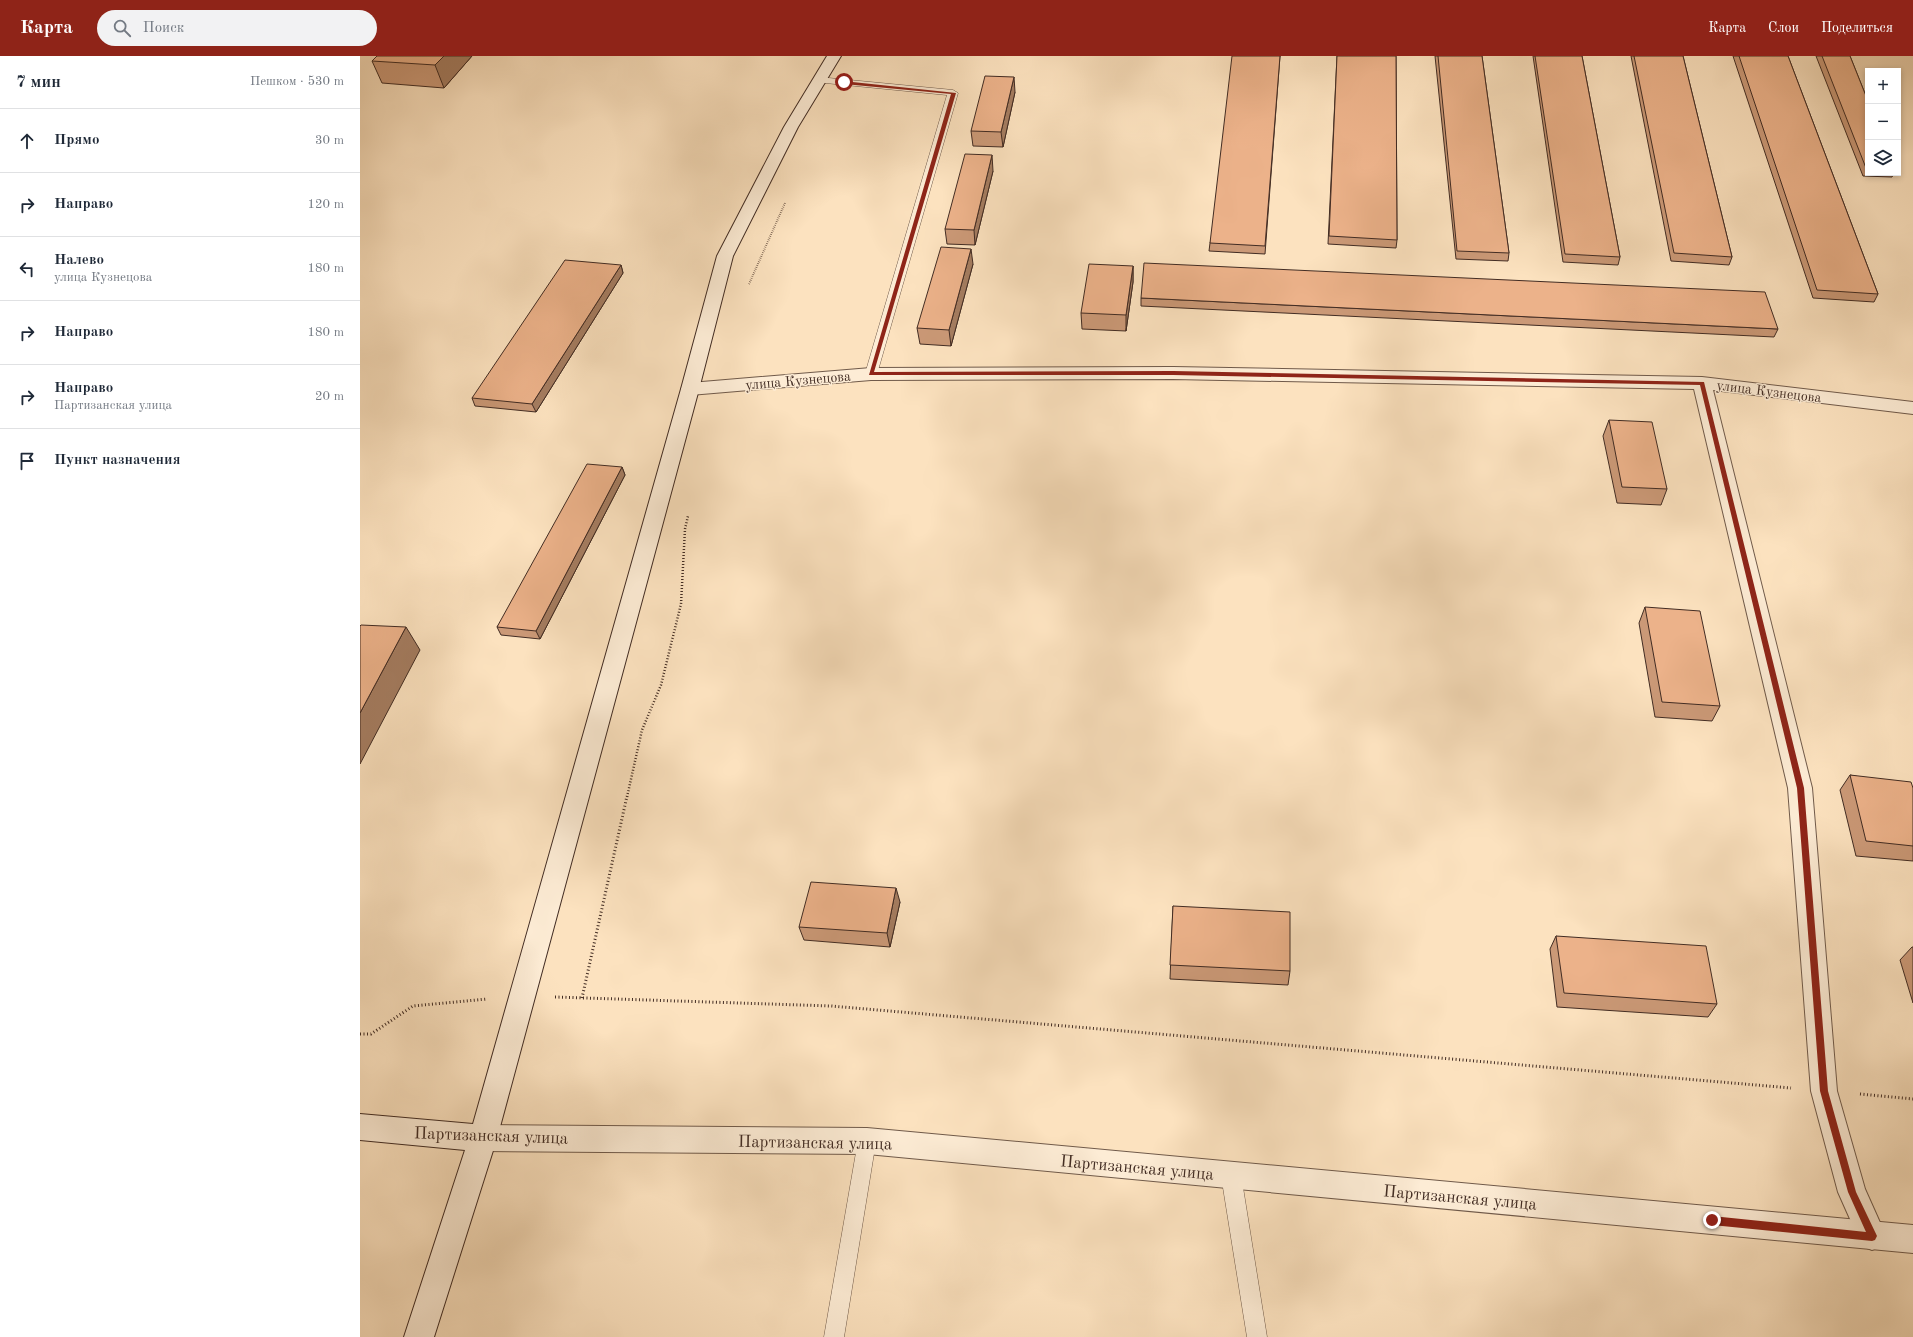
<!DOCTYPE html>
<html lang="ru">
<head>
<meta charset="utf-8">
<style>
	:root { --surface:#fff; --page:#f2f2f3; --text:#1f2937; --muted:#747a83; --line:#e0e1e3; --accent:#8f2418 }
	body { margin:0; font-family:"Old Standard TT",serif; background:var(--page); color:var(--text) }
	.controls { position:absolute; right:12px; top:12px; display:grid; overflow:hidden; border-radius:0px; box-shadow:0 2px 6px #0003 }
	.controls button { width:36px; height:36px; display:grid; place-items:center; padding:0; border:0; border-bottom:1px solid var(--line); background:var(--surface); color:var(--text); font:20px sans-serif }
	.stop { position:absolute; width:12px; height:12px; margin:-9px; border:3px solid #8f2418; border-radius:50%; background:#fff }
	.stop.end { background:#8f2418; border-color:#fff; box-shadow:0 1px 4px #0008 }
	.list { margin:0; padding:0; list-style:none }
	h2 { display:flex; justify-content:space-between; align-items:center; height:52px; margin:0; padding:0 16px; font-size:17px }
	h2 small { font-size:13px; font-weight:400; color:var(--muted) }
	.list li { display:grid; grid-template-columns:26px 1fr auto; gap:12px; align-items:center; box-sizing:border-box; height:64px; padding:0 16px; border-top:1px solid var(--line) }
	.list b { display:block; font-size:15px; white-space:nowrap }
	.list p { margin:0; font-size:13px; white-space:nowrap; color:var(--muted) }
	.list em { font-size:13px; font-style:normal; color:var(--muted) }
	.icon { flex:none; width:22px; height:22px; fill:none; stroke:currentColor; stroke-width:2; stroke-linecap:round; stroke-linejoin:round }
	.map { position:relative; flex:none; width:1553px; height:1281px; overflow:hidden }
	header { display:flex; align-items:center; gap:24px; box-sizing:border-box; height:56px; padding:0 20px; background:var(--accent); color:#fff }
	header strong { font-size:19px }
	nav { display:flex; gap:22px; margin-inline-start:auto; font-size:14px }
	.search { width:280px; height:36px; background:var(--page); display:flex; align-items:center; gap:10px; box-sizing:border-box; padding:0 14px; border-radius:22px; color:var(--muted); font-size:15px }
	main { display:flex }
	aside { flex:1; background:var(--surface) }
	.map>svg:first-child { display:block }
</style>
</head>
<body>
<header>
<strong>Карта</strong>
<div class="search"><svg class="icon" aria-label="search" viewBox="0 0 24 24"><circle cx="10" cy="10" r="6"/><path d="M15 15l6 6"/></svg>Поиск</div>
<nav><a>Карта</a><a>Слои</a><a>Поделиться</a></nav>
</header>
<main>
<aside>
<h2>7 мин<small>Пешком · 530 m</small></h2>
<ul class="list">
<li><svg class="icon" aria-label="ahead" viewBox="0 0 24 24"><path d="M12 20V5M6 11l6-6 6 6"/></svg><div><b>Прямо</b></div><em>30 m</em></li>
<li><svg class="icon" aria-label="right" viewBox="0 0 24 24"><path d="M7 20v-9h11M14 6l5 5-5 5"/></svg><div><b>Направо</b></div><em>120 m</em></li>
<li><svg class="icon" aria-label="left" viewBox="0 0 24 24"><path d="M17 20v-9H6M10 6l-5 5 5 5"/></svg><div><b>Налево</b><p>улица Кузнецова</p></div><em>180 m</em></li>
<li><svg class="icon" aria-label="right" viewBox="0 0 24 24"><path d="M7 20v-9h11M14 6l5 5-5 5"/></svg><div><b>Направо</b></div><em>180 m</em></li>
<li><svg class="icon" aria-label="right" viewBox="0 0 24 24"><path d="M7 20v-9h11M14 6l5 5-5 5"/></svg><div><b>Направо</b><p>Партизанская улица</p></div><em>20 m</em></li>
<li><svg class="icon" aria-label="arrive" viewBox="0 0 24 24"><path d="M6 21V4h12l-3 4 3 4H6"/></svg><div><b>Пункт назначения</b></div></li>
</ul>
</aside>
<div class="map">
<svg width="1553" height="1281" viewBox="0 0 1553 1281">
	<rect width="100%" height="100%" fill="#fce2bf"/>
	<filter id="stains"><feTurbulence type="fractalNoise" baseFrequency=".005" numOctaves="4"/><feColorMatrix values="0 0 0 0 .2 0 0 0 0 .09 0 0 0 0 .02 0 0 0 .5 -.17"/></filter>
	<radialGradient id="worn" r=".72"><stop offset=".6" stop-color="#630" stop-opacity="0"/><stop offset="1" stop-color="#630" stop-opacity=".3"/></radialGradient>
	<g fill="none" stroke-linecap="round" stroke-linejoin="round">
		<g stroke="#705a4a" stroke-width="1">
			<path id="service" d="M458,21L593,34L598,37L517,318L515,321H507L505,318L587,39L455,26L453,24Z
				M507,1076L514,1079L516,1085L484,1281H464L498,1085L500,1079Z
				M871,1110L878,1112L881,1119L907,1281H887L861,1119L864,1112Z"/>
		</g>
		<g stroke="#705a4a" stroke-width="2">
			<path id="minor" d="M813,311L1342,321L1553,346V358L1353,334L1452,732L1477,1035L1505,1133L1526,1180L1522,1190L1512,1194L1502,1190L1478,1136L1451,1035L1428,732L1334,333L813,323L511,324L330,339L324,337L321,333L324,329L330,327L511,312Z"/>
		</g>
		<g stroke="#705a4a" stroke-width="2">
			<path id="tertiary" d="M123,1069L507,1072L1553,1169V1197L507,1098L123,1095L113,1091L109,1082L113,1073Z"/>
		</g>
		<g stroke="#422c23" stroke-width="2">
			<path id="secondary" d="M467,0H481L438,71L373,200L339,333L137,1082L74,1281H44L105,1094L0,1084V1058L113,1068L321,333L357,200L424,71Z"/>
		</g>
		<path stroke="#422c23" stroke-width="2" stroke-dasharray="0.5 1.5" stroke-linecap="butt" d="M389,228L425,147"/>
		<path stroke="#422c23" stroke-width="2.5" stroke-dasharray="1 2" stroke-linecap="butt" d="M267,741L282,674L301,629L321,548L325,473L328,460"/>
		<path stroke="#422c23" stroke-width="3" stroke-dasharray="1 2.5" stroke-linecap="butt" d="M195,941L471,950L1431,1032
			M222,942L267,740
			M0,978H11L53,950L127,943
			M1500,1038L1553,1043"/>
		<use href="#service" fill="#fdecd5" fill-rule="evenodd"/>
		<use href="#minor" fill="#fdecd5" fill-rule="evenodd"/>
		<use href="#tertiary" fill="#fdecd5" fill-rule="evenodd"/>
		<use href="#secondary" fill="#fdecd5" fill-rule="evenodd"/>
	</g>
	<path fill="#cb9977" stroke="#422c23" d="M17,0H112L84,32L22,27L12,5Z
		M920,0L905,198L849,195L850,187Z
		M977,0H1036L1037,184L1036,192L968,188Z
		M1075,0H1122L1149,197L1148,205L1096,203Z
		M1173,0H1222L1260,201L1258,209L1203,206Z
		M1271,0H1323L1372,201L1369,209L1311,205Z
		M1373,0H1428L1518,238L1514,246L1453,242Z
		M1456,0H1490L1508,45V117H1534L1532,121L1503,120Z
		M655,36L643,91L613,90L611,75Z
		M633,115L615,189L587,188L585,173Z
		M613,208L591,290L560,288L557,272Z
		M261,209L263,217L176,356L115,350L112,342Z
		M773,210V226L766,275L722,273L721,257Z
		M781,242L1418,273L1414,281L781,250Z
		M1249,364L1307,433L1301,449L1257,447L1243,380Z
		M262,411L265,419L180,583L141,579L137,571Z
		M1285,551L1360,650L1352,665L1295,661L1279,567Z
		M1490,719L1553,732V805L1496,800L1480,734Z
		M540,846L530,891L444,884L439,871Z
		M813,850L930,915L928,929L810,923Z
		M1196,880L1357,948L1348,961L1197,951L1190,893Z
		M1552,891H1553V947L1540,904Z"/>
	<path fill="#a57d61" stroke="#422c23" d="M84,0H112L84,32L75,9Z
		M654,21L655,36L643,91L641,76Z
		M632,99L633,115L615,189L614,174Z
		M611,193L613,208L591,290L589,274Z
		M261,209L263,217L176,356L172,348Z
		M773,210V226L766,275V259Z
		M262,411L265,419L180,583L176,575Z
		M46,571L60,594L0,708V657Z
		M536,832L540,846L530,891L527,877Z"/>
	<path fill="#ecb28a" stroke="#422c23" d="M17,0H84L75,9L12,5Z
		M872,0H920L905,190L850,187Z
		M977,0H1036L1037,184L969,180Z
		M1078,0H1122L1149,197L1097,195Z
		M1175,0H1222L1260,201L1205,198Z
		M1274,0H1323L1372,201L1314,197Z
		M1379,0H1428L1518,238L1457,234Z
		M1462,0H1490L1508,45V112H1506Z
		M625,20L654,21L641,76L611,75Z
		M605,98L632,99L614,174L585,173Z
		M581,191L611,193L589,274L557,272Z
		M205,204L261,209L172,348L112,342Z
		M784,207L1405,236L1418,273L781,242Z
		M729,208L773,210L766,259L721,257Z
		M1249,364L1292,366L1307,433L1262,431Z
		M227,408L262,411L176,575L137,571Z
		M1285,551L1340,555L1360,650L1302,646Z
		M1,569L46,571L0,657V570Z
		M1490,719L1551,726L1553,732V790L1506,785Z
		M451,826L536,832L527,877L439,871Z
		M813,850L930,856V915L810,909Z
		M1196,880L1346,890L1357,948L1204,937Z"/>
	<path fill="#8f2418" d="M483,25L596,37L514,316L813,315L1344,326L1444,732L1468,1035L1496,1136L1517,1180L1515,1184L1512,1185L1352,1169L1348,1164L1352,1160L1506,1176L1488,1136L1460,1035L1437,732L1340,329L813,319H509L591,38L484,28Z"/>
	<g text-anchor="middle" stroke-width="3" stroke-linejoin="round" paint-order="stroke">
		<g font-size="14" fill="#422c23" stroke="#fdecd5">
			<text transform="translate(438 324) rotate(-5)" y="5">улица Кузнецова</text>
			<text transform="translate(1409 335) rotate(7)" y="5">улица Кузнецова</text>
		</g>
		<g font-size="17" fill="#422c23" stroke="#fdecd5">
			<text transform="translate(131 1079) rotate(2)" y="6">Партизанская улица</text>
			<text transform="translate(455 1086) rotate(1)" y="6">Партизанская улица</text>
			<text transform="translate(777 1111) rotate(5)" y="6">Партизанская улица</text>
			<text transform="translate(1100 1141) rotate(5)" y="6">Партизанская улица</text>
		</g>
	</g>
	<rect width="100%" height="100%" filter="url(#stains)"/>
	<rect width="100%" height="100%" fill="url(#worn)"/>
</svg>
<div class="controls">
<button>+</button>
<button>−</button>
<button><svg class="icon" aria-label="layers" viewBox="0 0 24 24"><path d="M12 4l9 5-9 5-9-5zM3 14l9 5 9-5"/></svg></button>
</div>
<div class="stop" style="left:484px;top:26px"></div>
<div class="stop end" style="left:1352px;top:1164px"></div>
</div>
</main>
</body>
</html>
